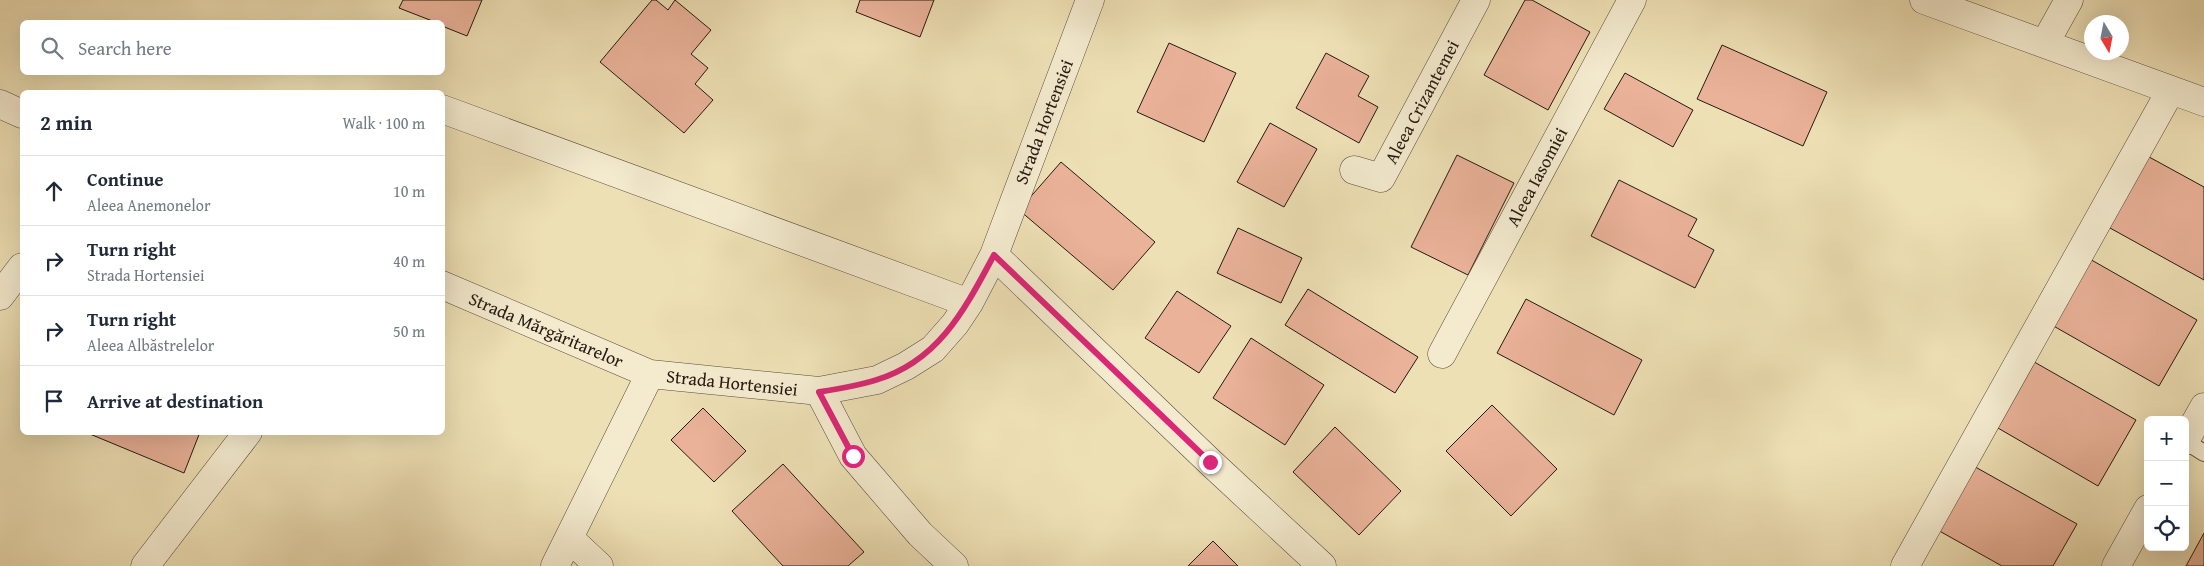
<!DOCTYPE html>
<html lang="en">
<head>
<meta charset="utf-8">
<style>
	:root { --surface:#fff; --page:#f2f2f3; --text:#1f2937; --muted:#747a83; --line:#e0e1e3 }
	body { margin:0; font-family:"Gentium Book Plus",serif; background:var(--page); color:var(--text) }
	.controls { position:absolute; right:15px; bottom:15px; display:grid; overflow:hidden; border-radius:8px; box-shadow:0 5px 20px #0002 }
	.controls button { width:45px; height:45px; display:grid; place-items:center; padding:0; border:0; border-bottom:1px solid var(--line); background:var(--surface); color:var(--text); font:25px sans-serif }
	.compass { position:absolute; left:2084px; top:15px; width:45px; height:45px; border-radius:50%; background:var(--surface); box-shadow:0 5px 20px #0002; rotate:170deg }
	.stop { position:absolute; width:15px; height:15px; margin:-11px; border:4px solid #db2777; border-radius:50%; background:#fff }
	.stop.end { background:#db2777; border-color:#fff; box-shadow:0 1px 5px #0008 }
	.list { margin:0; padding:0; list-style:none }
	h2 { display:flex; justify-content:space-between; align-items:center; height:65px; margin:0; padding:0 20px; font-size:21px }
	h2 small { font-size:16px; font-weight:400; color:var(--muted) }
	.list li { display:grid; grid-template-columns:32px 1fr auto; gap:15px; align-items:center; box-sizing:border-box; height:70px; padding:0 20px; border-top:1px solid var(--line) }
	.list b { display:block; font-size:19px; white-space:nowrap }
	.list p { margin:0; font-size:16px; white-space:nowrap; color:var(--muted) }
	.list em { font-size:16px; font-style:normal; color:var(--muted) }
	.icon { flex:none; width:28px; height:28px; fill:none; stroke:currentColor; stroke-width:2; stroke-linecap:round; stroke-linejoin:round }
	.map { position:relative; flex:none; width:2204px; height:566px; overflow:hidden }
	.search { position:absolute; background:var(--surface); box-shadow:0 5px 20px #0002; left:20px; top:20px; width:425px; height:55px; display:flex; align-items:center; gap:12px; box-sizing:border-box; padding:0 18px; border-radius:8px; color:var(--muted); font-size:19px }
	.panel { position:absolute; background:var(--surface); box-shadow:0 5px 20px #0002; left:20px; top:90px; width:425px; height:345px; border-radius:8px }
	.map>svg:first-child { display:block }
</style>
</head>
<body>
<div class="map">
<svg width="2204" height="566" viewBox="0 0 2204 566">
	<rect width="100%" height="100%" fill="#eee0b5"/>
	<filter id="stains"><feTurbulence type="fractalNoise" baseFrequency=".004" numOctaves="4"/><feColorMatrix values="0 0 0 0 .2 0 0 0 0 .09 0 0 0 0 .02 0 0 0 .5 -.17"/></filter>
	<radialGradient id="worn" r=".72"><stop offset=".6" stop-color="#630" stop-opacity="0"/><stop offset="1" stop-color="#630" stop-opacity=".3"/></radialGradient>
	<path fill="#eab299" stroke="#261911" d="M403,0H482L467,36L442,26V22H435L399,8Z
		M652,0H656L668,10L675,0L711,30L691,54L708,68L695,84L713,100L684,133L600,62Z
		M860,0H934L920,37L856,12Z
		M1525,0H1532L1590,32L1548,110L1484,75Z
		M1169,43L1236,73L1204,142L1137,112Z
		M1722,45L1827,92L1803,146L1697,99Z
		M1326,53L1369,76L1358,96L1378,107L1359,143L1296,108Z
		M1625,73L1693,110L1673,147L1604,109Z
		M1270,123L1317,149L1284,207L1237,182Z
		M2140,152L2204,187V280L2101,223Z
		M1457,155L1514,183L1468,275L1411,247Z
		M1061,162L1155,242L1113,290L1019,210Z
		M1619,180L1697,219L1688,236L1714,250L1695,288L1591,236Z
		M1238,228L1302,258L1281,303L1217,273Z
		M2088,258L2197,320L2159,386L2050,324Z
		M1308,289L1418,357L1395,393L1285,325Z
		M1177,291L1231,326L1199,373L1145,338Z
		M1526,299L1642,360L1614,415L1497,353Z
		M1251,338L1324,385L1285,445L1213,398Z
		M2029,359L2136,420L2098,486L1991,424Z
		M1492,405L1557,469L1511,516L1446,451Z
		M703,408L746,451L714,482L671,440Z
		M1335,427L1401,491L1359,535L1293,472Z
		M85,432H200L184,473Z
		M783,464L864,552L848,566H783L732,511Z
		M1970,464L2077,524L2053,566H2002L1934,528Z
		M2204,533V566H2186Z
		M1213,541L1238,566H1188Z"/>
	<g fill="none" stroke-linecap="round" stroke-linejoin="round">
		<g stroke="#584b3a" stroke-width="18">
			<path id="service" d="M2185,441L2204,453"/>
		</g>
		<g stroke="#584b3a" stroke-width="29">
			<path id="minor" d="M1924,0L2204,102
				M2045,43L2069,0
				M0,104L22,114
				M442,109L969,303
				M1354,170L1381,178L1476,0
				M994,255L1210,462L1322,566
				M442,285L650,374L819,391L877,380L906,366L933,349L955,324L969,303L994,255L1090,0
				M0,296L22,267
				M1442,354L1632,0
				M819,391L853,456L920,534L954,566
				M2185,441L2204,407
				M569,538L599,566
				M145,566L248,432
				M555,566L650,374
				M1905,566L2171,90
				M2116,566L2148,509"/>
		</g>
		<use href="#service" stroke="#f4ebcf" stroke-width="16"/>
		<use href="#minor" stroke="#f4ebcf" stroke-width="28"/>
	</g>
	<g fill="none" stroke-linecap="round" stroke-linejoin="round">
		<path stroke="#db2777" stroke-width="6" d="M853,456L819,392C838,389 857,386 876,380C939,361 965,309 994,255L1210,462"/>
	</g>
	<g text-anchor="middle" stroke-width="4" stroke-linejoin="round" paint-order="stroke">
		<g font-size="18" fill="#261911" stroke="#f4ebcf">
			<text transform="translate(1422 102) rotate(-62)" y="6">Aleea Crizantemei</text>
			<text transform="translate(1044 122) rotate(-69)" y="6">Strada Hortensiei</text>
			<text transform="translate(1537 177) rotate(-62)" y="6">Aleea Iasomiei</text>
			<text transform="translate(546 330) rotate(23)" y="6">Strada Mărgăritarelor</text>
			<text transform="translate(732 383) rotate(6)" y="6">Strada Hortensiei</text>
		</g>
	</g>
	<rect width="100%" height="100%" filter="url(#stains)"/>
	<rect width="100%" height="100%" fill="url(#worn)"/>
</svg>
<div class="controls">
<button>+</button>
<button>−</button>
<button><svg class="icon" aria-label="locate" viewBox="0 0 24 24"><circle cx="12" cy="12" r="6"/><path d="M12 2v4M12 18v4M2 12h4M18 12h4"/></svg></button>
</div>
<svg class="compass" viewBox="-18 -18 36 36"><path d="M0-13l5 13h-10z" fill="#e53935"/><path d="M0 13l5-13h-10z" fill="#747a83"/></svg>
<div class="stop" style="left:853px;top:456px"></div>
<div class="stop end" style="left:1210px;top:462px"></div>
<div class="search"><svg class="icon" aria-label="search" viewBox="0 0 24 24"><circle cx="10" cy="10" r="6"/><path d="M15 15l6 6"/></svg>Search here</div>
<section class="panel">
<h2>2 min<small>Walk · 100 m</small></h2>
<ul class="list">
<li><svg class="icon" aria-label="ahead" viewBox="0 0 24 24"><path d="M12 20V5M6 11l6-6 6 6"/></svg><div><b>Continue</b><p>Aleea Anemonelor</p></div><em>10 m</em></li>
<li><svg class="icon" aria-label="right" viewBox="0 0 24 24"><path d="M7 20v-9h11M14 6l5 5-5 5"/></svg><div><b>Turn right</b><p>Strada Hortensiei</p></div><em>40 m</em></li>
<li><svg class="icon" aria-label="right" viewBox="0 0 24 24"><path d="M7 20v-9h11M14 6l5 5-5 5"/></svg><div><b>Turn right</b><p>Aleea Albăstrelelor</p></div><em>50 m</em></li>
<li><svg class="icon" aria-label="arrive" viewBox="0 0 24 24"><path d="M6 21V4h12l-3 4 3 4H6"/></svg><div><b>Arrive at destination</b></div></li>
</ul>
</section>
</div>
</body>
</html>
